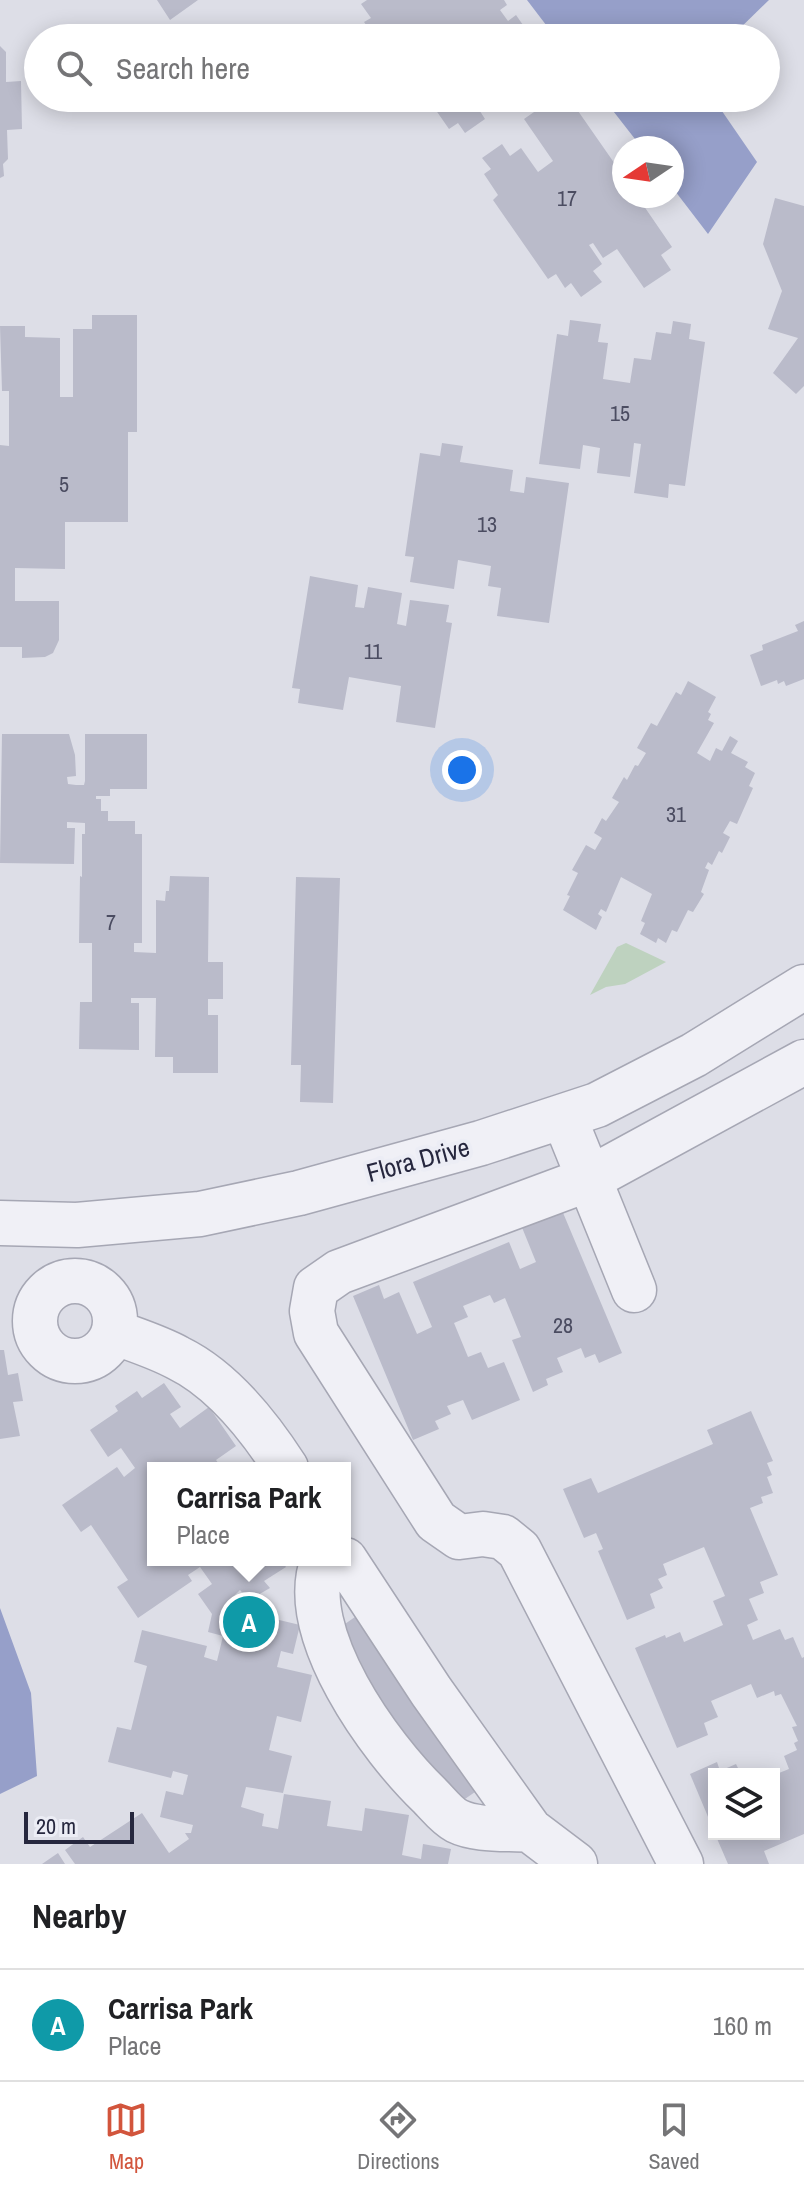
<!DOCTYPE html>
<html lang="en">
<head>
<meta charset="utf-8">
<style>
	:root { --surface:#fff; --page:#f2f2f2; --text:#202124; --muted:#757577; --line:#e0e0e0; --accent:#d2553c }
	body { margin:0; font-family:"Archivo Narrow",sans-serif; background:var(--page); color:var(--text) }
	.controls { position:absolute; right:24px; bottom:24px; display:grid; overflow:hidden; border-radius:0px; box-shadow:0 4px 20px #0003 }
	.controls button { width:72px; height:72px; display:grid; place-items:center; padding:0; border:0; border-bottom:2px solid var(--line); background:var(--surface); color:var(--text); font:40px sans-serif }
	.compass { position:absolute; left:612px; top:136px; width:72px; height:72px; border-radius:50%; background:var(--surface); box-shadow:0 4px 20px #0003; rotate:257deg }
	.scale { position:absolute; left:24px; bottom:20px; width:110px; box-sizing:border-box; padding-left:8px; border:4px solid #26273e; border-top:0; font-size:22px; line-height:28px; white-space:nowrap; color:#26273e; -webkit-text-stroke:6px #ecedf5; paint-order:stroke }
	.you { position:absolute; left:462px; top:770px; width:28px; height:28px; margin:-20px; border:6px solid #fff; border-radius:50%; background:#1a73e8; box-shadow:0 0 0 12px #1a73e833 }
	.badge { display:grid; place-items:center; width:52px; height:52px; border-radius:50%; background:var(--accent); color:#fff; font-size:26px; font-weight:700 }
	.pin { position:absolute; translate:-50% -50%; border:4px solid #fff; box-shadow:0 2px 8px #0006 }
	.popup { position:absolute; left:147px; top:1462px; width:204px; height:104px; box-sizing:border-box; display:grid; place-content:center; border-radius:0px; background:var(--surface); filter:drop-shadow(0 2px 6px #0005); font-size:26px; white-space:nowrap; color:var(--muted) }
	.popup b { font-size:30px; color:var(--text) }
	.popup::after { content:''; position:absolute; left:50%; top:100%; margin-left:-16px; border:16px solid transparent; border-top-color:var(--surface) }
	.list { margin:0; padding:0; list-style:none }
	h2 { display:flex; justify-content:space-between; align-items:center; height:104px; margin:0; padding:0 32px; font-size:34px }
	h2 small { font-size:26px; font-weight:400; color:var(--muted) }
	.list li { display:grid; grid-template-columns:52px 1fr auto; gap:24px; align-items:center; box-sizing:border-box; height:112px; padding:0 32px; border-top:2px solid var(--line) }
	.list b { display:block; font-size:30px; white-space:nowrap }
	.list p { margin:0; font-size:26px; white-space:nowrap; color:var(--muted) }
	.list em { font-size:26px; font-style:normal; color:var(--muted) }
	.icon { flex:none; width:44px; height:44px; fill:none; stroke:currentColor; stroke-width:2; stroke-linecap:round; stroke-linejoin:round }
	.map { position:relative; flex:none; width:804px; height:1864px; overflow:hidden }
	.search { position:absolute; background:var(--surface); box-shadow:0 4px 20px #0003; left:24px; right:24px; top:24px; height:88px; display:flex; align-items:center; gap:20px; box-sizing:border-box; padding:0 28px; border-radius:44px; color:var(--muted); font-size:30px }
	.sheet { height:216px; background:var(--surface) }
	nav { display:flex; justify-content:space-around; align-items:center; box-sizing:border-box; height:112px; border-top:2px solid var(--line); background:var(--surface); font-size:22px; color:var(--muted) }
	nav a { display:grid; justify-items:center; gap:4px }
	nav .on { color:var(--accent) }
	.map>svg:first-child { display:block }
</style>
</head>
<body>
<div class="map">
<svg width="804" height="1864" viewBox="0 0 804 1864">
	<rect width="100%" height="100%" fill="#dddee7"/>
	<path fill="#bed2bf" d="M626,943L666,962L625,984L606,987L590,995L617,947Z"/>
	<path fill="#969fc9" d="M527,0H769L730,38H556Z
		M603,98H713L757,162L708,234L672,187V148H642Z
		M0,1608L31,1693L37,1776L0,1794Z"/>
	<path fill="#babbca" d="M157,0H198L170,20Z
		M367,0H504L507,5L500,10L508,21L516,15L530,35L525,38H375L364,22L371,18L361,4Z
		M0,46L6,52V82L21,81L22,129L7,130L8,159L3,164L4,176L0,178Z
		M416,98H483L484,100L476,105L485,119L465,133L458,123L449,129L433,106L425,111Z
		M554,98H569L624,177V196H637L672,247L661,255L671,270L644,288L617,249L603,258L593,243L589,245L602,264L593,271L602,282L581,297L571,283L565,288L556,274L548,279L493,200L498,195L484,174L491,169L482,158L502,144L510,156L521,148L538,172L553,161L524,119Z
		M775,198L804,206V386L796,394L773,373L798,338L768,329L782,291L763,244Z
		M92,315H137V432H128V522H65V569L15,568V601H59V640L53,653L45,657L22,658V647H0V445L9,446V391H2L0,326H25V337L60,338V397H73V329H92Z
		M570,320L601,324L598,342L608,343L603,379L630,383L634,358L651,360L656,332L671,334L673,321L691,324L689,339L705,342L685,486L669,484L668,498L634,493L641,444L634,443L630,477L597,473L600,448L583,445L580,469L539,464L557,334L568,336Z
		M442,443L463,446L460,462L513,470L510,491L524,493L526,477L569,483L549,623L497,616L501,588L488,586L491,566L458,560L454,589L410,582L414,557L405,556L420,453L440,456Z
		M310,576L358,585L355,607L364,608L368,587L402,593L397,624L406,626L410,600L449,605L446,622L452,623L435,728L396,722L401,686L349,677L343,710L298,703L300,689L292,688Z
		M804,621V679L786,686L784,681L778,684L777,680L761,686L750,655L763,650L762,645L798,631L795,625Z
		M688,681L716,697L708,712L711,714L708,720L714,723L697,753L710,761L716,748L722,751L730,736L738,741L731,753L748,762L745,767L755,773L749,786L753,788L737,824L730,821L723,833L730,837L722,853L719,851L712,865L708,862L705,868L709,870L701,892L704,894L693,912L688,910L677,932L672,930L666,943L658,938L656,943L640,934L645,923L641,921L652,894L621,877L606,912L601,909L598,914L602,917L596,930L563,910L570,896L567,895L578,873L572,870L586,845L595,850L602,838L594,833L602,818L606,821L619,802L612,798L624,777L627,780L635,765L638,766L646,753L637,748L651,723L657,726L676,692L681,695Z
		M2,734H69L75,755L76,776L67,777L68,784L76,785H84L85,781V734H147V789H110V796H96V799H101V811H108V821H135V834H142V943H134V952L156,953V900L165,901L166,891H169L170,876L209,877L208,962H223V999H208V1015H218V1073H173V1057H155L156,998H131V1003H139V1050L79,1049L80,1002H92V943H79L80,876L82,877V834H85V823L67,822V828H75L74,864L0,863Z
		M296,877L340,878L333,1103L300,1102L301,1065H291Z
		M561,1208L622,1353L599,1363L595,1354L585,1358L581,1348L557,1358L563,1372L546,1379L548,1385L533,1392L512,1340L521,1337L505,1298L494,1303L490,1295L463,1306L468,1317L454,1323L468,1357L481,1352L488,1368L504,1362L520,1400L472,1420L463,1400L447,1406L451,1414L435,1421L439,1429L413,1440L353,1296L379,1285L384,1299L399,1292L417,1334L432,1327L413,1282L509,1242L520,1269L536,1262L521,1225Z
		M0,1350H4L8,1375L18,1373L23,1401L13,1402L20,1436L0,1439Z
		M164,1383L181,1407L170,1414L180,1428L209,1407L236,1446L216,1460L222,1468H153V1560H281L286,1567L264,1581L270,1588L249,1600L240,1590L232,1598L234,1611L244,1617L251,1607L276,1610L275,1619L300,1625L293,1654L281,1651L277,1667L312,1675L301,1722L277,1716L269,1750L292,1756L283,1793L246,1787L241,1807L264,1814L262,1826L278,1829L284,1794L331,1801L327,1826L362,1831L365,1808L409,1815L402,1855L421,1859L423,1844L451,1849L448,1864H75L65,1850L83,1837L90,1847L142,1813L169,1853L189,1839L185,1833H191L193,1825L160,1817L166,1791L183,1795L188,1775L173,1771L171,1778L108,1762L117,1727L131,1730L147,1666L134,1662L142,1630L207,1646L204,1657L217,1661L223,1636L208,1632L212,1614L198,1594L212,1584L200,1567L188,1575L192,1581L138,1618L117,1587L128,1580L91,1525L81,1532L62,1505L117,1467L124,1477L135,1468L121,1448L108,1457L90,1430L118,1411L115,1406L137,1391L142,1398Z
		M751,1411L773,1461L767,1463L772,1475L767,1477L773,1493L761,1497L763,1503L750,1508L778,1575L760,1582L764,1593L749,1599L758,1620L747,1625L753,1640L780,1629L785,1640L793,1637L802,1658L804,1657V1834L764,1851L769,1864H728L715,1834H774V1775L789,1769L784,1756L797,1750L794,1743L798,1741L792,1727L797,1726L781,1694L775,1696L774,1691L757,1698L751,1684L711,1701L718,1717L704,1723L708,1735L677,1748L635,1648L665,1635L666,1638L680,1632L684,1642L723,1625L713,1601L725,1596L704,1547L663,1564L667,1575L658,1579L663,1588L650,1594L655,1608L627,1620L598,1551L603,1549L596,1533L584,1538L563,1489L591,1478L598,1493L713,1444L707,1430Z
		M355,1617L475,1792L449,1810L329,1635Z
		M717,1762L720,1771L736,1764L741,1774L748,1771L749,1774H714V1831L690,1774Z
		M58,1853L65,1864H42Z"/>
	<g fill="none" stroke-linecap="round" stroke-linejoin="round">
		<g stroke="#a6a7b4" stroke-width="47">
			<path id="minor" d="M564,1117L634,1290
				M0,1223L77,1225L200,1214L299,1193L481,1143L597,1105L694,1055L804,987
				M35 1321a40 40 0 1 1 80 0a40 40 0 1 1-80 0Z
				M114,1332C135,1340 158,1347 178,1358C223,1380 259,1426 286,1468
				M323,1560C295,1632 380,1748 430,1796C438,1804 447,1816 457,1821C477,1831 508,1828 530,1830
				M345,1560L431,1691L530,1830L575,1864
				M681,1864L519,1550L503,1537L483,1534L459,1537L436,1521L316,1333L312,1311L316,1288L339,1272L589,1179L804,1062"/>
		</g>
		<use href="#minor" stroke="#f0f0f6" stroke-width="44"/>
	</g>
	<g text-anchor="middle" stroke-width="8" stroke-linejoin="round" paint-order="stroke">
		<g font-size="22" fill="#4b4c61">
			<text x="567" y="206">17</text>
			<text x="620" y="421">15</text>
			<text x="64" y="492">5</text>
			<text x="487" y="532">13</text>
			<text x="373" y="659">11</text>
			<text x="676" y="822">31</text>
			<text x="111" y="930">7</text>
			<text x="563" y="1333">28</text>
		</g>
		<g font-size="26" fill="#26273e" stroke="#ecedf5">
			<text transform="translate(418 1160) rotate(-15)" y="9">Flora Drive</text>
		</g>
	</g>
</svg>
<div class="controls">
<button><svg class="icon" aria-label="layers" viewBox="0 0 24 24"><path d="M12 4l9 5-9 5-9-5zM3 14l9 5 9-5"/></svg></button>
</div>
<svg class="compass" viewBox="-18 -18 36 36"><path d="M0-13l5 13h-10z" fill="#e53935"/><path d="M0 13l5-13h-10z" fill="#757577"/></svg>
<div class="scale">20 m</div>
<div class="you"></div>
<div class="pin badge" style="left:249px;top:1622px;background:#0f9aa8">A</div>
<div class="popup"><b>Carrisa Park</b>Place</div>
<div class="search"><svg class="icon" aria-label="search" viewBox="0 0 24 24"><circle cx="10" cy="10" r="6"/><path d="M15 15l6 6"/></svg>Search here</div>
</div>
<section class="sheet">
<h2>Nearby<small></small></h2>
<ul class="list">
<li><span class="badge" style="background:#0f9aa8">A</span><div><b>Carrisa Park</b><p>Place</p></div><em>160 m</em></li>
</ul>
</section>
<nav>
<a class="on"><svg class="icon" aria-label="map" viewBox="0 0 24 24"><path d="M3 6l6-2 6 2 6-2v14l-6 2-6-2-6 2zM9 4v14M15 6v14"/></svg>Map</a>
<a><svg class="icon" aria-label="directions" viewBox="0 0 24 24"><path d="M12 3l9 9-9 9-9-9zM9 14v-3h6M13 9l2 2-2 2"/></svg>Directions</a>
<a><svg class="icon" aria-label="saved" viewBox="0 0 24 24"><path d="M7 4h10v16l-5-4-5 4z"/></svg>Saved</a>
</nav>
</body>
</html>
